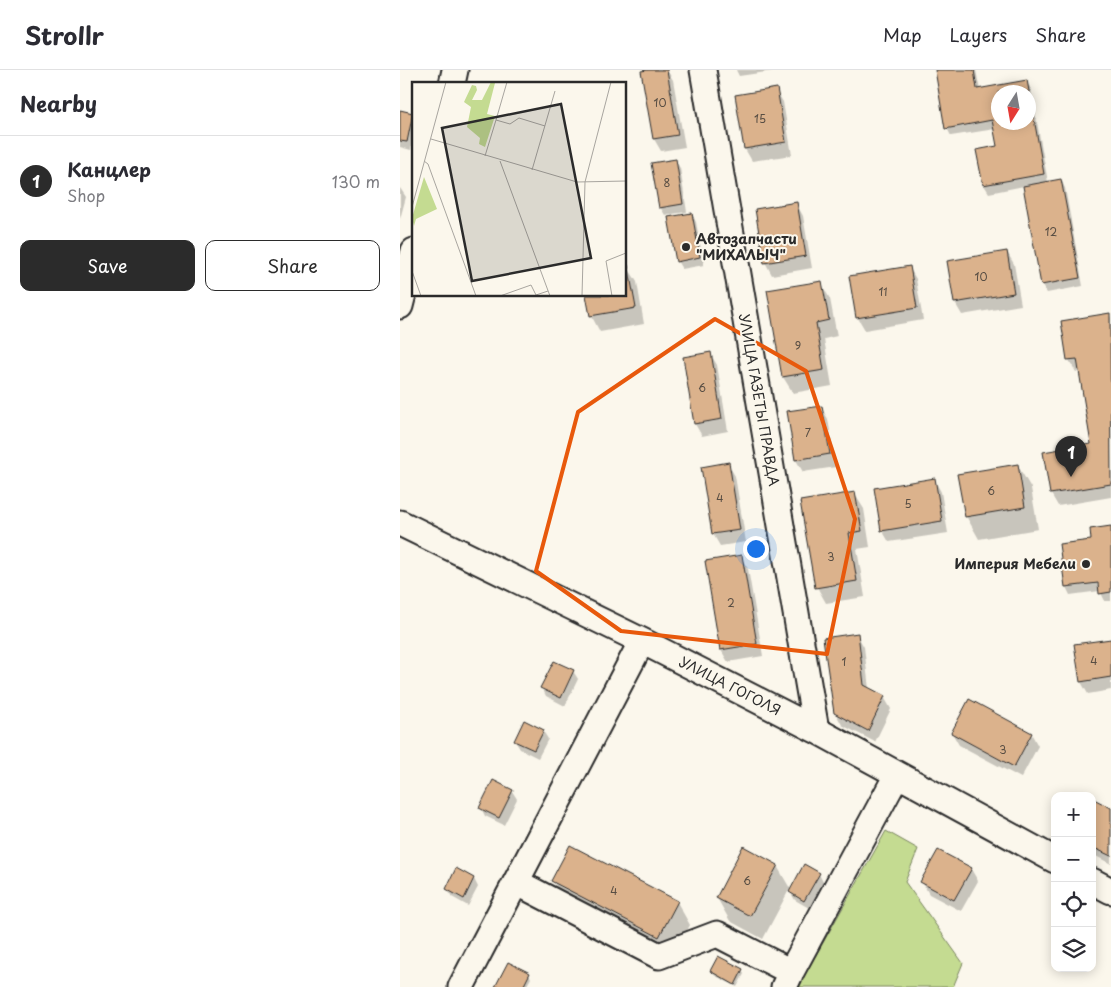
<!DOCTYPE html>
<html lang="en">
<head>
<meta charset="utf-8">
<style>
	:root { --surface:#fff; --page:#f7f7f7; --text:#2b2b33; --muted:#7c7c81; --line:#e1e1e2; --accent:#2b2b2b }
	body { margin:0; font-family:"Playpen Sans",sans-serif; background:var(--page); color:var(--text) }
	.controls { position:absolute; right:15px; bottom:15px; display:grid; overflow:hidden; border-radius:10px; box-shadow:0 2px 12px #0003 }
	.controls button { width:45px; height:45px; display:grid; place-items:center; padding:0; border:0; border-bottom:1px solid var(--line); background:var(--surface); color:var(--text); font:25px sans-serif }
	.compass { position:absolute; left:591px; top:15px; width:45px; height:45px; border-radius:50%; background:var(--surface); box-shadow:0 2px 12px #0003; rotate:191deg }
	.you { position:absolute; left:355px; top:478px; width:18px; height:18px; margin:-12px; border:4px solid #fff; border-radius:50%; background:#1a73e8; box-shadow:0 0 0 8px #1a73e833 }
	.badge { display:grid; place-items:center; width:32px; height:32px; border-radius:50%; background:var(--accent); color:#fff; font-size:16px; font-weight:700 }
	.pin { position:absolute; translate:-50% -41px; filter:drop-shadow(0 1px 2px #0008) }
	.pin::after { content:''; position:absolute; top:26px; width:18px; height:15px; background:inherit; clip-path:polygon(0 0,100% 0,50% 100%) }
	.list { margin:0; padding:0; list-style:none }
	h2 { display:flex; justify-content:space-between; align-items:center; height:65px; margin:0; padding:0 20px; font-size:21px }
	h2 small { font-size:16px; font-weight:400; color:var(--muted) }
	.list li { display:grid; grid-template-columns:32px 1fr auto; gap:15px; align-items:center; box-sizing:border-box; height:90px; padding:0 20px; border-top:1px solid var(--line) }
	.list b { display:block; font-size:19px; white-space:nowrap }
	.list p { margin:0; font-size:16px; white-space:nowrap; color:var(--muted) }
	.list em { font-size:16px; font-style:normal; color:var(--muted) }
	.actions { display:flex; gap:10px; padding:15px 20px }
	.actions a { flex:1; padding:11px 0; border:1px solid var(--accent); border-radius:10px; text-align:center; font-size:18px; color:var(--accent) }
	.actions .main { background:var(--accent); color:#fff }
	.icon { flex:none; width:28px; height:28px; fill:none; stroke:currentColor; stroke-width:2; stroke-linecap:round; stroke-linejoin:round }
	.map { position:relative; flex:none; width:711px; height:917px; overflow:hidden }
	header { display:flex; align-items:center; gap:30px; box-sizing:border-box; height:70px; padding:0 25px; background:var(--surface); border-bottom:1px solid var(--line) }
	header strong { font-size:24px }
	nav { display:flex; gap:28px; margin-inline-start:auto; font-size:18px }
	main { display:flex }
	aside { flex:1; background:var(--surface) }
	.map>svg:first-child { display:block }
</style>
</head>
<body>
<header>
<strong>Strollr</strong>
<nav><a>Map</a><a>Layers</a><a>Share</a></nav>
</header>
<main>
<aside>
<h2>Nearby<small></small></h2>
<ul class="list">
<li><span class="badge">1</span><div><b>Канцлер</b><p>Shop</p></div><em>130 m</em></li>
</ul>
<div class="actions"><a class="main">Save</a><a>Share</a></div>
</aside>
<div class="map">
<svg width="711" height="917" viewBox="0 0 711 917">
	<rect width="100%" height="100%" fill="#fbf7ec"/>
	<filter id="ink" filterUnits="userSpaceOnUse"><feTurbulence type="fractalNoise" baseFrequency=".02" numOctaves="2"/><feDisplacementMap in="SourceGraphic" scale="10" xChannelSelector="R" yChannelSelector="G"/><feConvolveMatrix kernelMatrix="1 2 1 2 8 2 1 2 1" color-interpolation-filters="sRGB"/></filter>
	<g filter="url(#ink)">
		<path fill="#c4db91" stroke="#78835e" d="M486,761L518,779L505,812L563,893L553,917H398Z"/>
		<path fill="#0003" fill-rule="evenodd" d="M256,0H267L273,10L285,77L261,81L254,69L243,2Z
			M336,0H380L339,6Z
			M536,0H576L580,20L626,11L631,19L648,112L661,110L665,118L683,216L647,223L642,215L624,116L589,123L584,115L578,81L598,77L595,59L551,66L547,58ZM598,22H628V52H598Z
			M376,20L383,32L392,85L352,91L345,79L337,26Z
			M0,42L12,44L14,47L11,80L0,77Z
			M275,90L280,98L287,142L265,145L260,137Z
			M0,118L6,127L0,149Z
			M396,133L403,146L412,198L372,205L365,192Z
			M292,144L296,152L304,195L282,199L277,191Z
			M607,182L614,194L621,235L562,245L555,233Z
			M227,196L237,212L244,254L200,262L191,245L187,225H225V197Z
			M509,197L516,209L523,250L465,260L458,248Z
			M421,213L430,229L437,266L424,269L432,316L393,323L383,307Z
			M709,244L711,248V427L658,436L651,424L693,375L680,301L676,302L669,290L662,252Z
			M310,283L317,295L328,361L302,366L295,354Z
			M421,337L428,349L436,397L403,402L396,390Z
			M328,394L335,406L346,472L320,476L313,464L302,398Z
			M618,396L631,418L638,459L579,469L566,446Z
			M534,409L541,422L548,463L489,472L482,460Z
			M454,423L464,439L470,477L457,479L465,527L426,533L417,517Z
			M711,457V531H705L700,521L670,525L666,517L692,472Z
			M341,487L348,499L363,586L328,592L321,580L307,492Z
			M457,565L464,577L469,619L484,627L491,639L475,672L442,655L435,642Z
			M711,570V620L688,624L681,612L675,575Z
			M173,601L178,609L165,636L146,626L142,618Z
			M143,661L148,669L138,688L120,679L115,671Z
			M552,663H631L638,676L621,708L559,675Z
			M112,721L117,729L104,755L85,746L81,738Z
			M692,729L711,739V794L692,784Z
			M377,796L391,820L419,804L423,812L409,838L395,830L389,820L363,869L330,851L317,828Z
			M571,799L578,811L561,841L529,824L522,812Z
			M74,809L78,817L68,836L52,827L47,819Z
			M153,811L277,832L290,855L272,889L166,833Z
			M342,900L344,904L337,917L314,905L312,901Z
			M129,904L131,908L126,917H96Z"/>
		<path fill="#dbb28c" stroke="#2b2b2b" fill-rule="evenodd" d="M248,0H267L278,65L253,69L241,1Z
			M535,0H574L577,19L627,10L644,104L583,115L576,80L597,76L592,50L545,59ZM598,22H628V52H598Z
			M377,18L386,72L344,79L335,25Z
			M0,40L13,43L7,72L0,71Z
			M276,89L283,134L259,138L251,93Z
			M661,109L680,208L641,215L623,116Z
			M397,132L406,186L364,193L355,139Z
			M292,143L300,187L276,192L268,147Z
			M607,181L614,223L554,233L547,191Z
			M225,195H228L236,238L190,246L186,225H225Z
			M510,196L517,238L456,248L449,206Z
			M422,211L429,250L416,253L424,300L382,307L367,220Z
			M710,243L711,414L650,424L643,382L691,374L677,289L667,290L661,251Z
			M311,282L322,349L294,354L283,287Z
			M422,336L430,384L395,390L387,341Z
			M329,392L340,460L312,464L301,397Z
			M618,394L625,437L565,447L557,404Z
			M535,408L542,451L481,461L474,418Z
			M455,422L462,461L449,463L457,511L415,518L400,431Z
			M711,456V522L699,524L698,513L665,517L659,474L691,470L690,459Z
			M342,485L357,574L320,580L305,491Z
			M458,563L464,615L485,626L468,661L434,643L423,568Z
			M711,569V607L680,612L674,574Z
			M154,591L174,600L161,628L140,618Z
			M569,629L632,663L614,697L551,663Z
			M124,650L144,660L134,680L114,671Z
			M93,710L113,720L99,748L79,738Z
			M692,728L711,738V786L692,777Z
			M170,775L278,831L259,867L151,811Z
			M343,776L378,795L350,846L316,828Z
			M538,780L572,798L554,830L520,812Z
			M404,794L420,803L404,831L389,822Z
			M56,798L74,808L64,829L46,819Z
			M318,886L343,899L335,915L310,901Z
			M108,892L130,903L123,917H95Z"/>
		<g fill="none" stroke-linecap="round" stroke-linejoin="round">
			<g stroke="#2b2b2b" stroke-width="29">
				<path id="minor" d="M303,0L416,660
					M52,14L55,0
					M0,236L14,181
					M0,453L242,571L416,660L655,790
					M692,811L711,821
					M116,812L259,886L317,864L391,902L384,917
					M391,902L497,705
					M61,917L242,571"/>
			</g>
			<use href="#minor" stroke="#fbf7ec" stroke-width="25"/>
		</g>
	</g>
	<path fill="none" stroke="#e8590c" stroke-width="4" stroke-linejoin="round" d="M315,249L406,301L455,449L427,584L221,561L136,501L178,342Z"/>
	<g fill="#2b2b2b" stroke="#fbf7ec" stroke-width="2">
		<circle cx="286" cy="177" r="5"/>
		<circle cx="686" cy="494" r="5"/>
	</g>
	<g text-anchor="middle" stroke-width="4" stroke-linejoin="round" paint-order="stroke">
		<g font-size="11" fill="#574d43">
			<text x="260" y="37">10</text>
			<text x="360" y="53">15</text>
			<text x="267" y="117">8</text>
			<text x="651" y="166">12</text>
			<text x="581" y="211">10</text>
			<text x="483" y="226">11</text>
			<text x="398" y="280">9</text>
			<text x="302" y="322">6</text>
			<text x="408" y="367">7</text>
			<text x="591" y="425">6</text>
			<text x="320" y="432">4</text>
			<text x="508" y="438">5</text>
			<text x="431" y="491">3</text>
			<text x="331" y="537">2</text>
			<text x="694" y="595">4</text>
			<text x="444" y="596">1</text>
			<text x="603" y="684">3</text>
			<text x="347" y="815">6</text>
			<text x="214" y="825">4</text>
		</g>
		<g font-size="14" font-weight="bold" fill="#2b2b2b" stroke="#fbf7ec" text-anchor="start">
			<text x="296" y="174">Автозапчасти<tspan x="296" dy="16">"МИХАЛЫЧ"</tspan></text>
			<text x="676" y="499" text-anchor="end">Империя Мебели</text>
		</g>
		<g font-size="14" fill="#2b2b2b" stroke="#fbf7ec">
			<text transform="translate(359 330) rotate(80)" y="5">УЛИЦА ГАЗЕТЫ ПРАВДА</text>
			<text transform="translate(330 616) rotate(27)" y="5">УЛИЦА ГОГОЛЯ</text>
		</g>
	</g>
	<g transform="translate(12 12)">
		<rect width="214" height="214" fill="#fbf7ec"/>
		<path d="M79,0L83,1L75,32L83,34L73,65L67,62L68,56L55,45L59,25L52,20L60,3L64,4L65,8L60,18H70ZM12,95L25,127L4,137L2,144L0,136Z" fill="#c4db91"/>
		<path fill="none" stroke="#a8a59f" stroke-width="1" d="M95,0L84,38L98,42L107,36L133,44M19,57L165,100L214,99M73,74L84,38M12,79L16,82L64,214M88,79L138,214M120,88L143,9M0,125L34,0M0,189L9,214M88,214L119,203L124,213L136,209M170,214L173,100L199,0M200,214L194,179L214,171"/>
		<path fill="#2b2b2b" fill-opacity="0.15" stroke="#2b2b2b" stroke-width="2.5" d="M149,22L179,176L60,199L30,46Z"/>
		<rect width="214" height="214" fill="none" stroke="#2b2b2b" stroke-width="2.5"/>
	</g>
</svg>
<div class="controls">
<button>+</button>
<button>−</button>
<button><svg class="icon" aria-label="locate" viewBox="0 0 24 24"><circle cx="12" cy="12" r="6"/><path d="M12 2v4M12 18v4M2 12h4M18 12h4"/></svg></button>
<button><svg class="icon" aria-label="layers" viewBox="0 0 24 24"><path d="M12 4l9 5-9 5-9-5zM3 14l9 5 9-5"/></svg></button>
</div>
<svg class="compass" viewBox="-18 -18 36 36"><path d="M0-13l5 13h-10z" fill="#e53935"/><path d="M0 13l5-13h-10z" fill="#7c7c81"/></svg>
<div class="you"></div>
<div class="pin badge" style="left:671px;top:407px">1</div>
</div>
</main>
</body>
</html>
